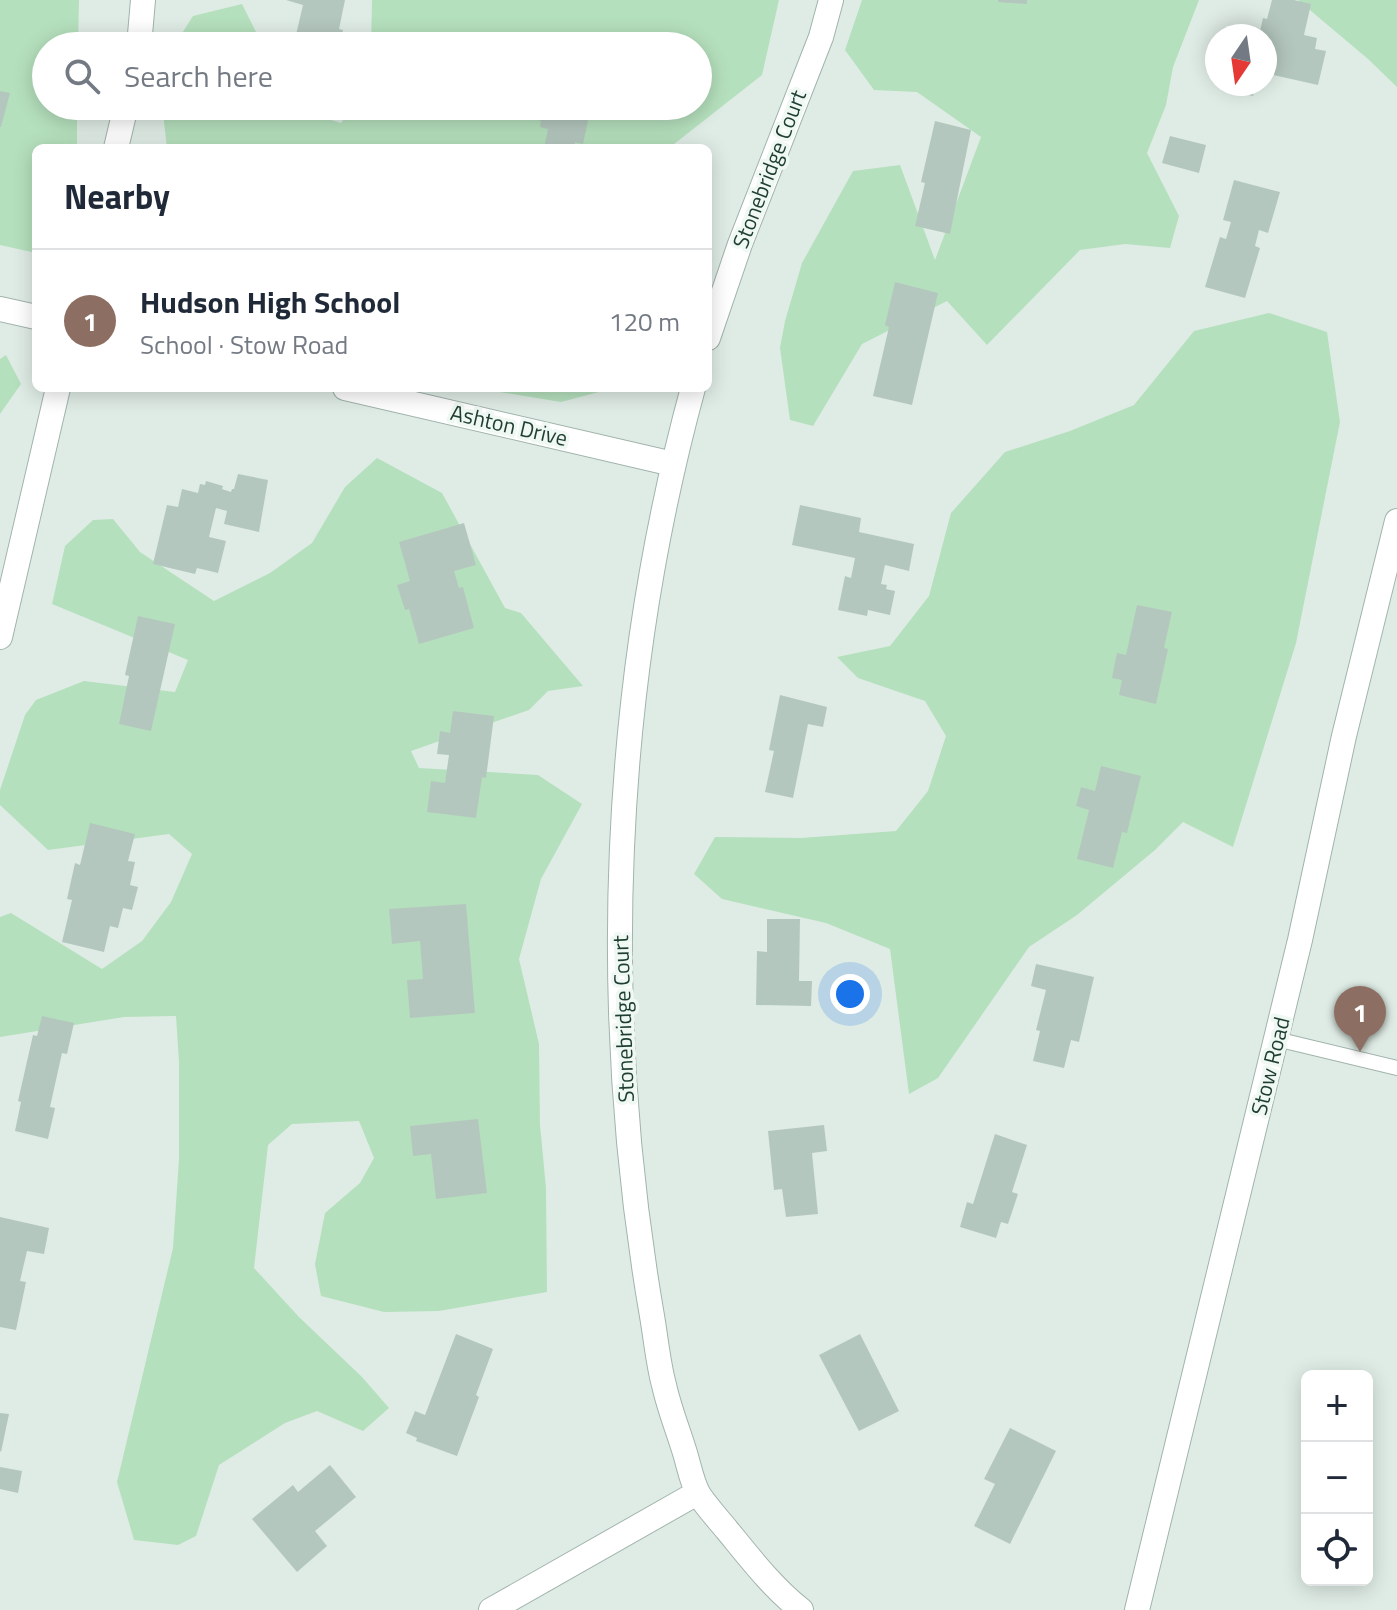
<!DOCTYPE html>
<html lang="en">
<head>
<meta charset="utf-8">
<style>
	:root { --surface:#fff; --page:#f2f2f3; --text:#1f2937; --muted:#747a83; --line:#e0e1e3; --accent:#844440 }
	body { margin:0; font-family:"Titillium Web",sans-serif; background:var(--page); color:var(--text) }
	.controls { position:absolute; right:24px; bottom:24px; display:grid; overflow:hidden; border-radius:12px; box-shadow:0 4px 20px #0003 }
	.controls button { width:72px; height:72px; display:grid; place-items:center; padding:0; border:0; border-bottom:2px solid var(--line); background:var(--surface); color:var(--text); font:40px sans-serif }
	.compass { position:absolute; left:1205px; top:24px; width:72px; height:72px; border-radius:50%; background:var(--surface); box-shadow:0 4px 20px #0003; rotate:193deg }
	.you { position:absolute; left:850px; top:994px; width:28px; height:28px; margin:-20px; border:6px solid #fff; border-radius:50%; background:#1a73e8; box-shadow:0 0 0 12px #1a73e833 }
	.badge { display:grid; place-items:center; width:52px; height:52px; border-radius:50%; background:var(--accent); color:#fff; font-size:26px; font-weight:700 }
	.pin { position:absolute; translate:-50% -66px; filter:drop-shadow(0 2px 4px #0008) }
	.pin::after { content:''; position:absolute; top:42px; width:28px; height:24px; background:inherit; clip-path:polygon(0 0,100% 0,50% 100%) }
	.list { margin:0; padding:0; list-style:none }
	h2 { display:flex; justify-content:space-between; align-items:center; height:104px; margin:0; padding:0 32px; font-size:34px }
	h2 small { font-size:26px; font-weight:400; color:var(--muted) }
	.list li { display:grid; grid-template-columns:52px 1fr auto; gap:24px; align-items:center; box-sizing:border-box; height:144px; padding:0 32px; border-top:2px solid var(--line) }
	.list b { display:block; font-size:30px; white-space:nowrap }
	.list p { margin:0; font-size:26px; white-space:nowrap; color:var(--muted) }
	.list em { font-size:26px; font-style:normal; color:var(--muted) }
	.icon { flex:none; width:44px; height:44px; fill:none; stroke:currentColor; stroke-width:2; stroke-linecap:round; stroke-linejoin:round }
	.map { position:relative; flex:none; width:1397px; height:1610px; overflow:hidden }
	.search { position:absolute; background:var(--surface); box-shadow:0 4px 20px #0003; left:32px; top:32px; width:680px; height:88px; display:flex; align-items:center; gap:20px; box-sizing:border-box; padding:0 28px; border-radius:44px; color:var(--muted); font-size:30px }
	.panel { position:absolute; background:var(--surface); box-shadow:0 4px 20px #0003; left:32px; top:144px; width:680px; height:248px; border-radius:12px }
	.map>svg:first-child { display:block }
</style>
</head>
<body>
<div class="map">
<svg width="1397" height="1610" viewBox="0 0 1397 1610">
	<rect width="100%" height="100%" fill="#dfece5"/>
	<path fill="#b5e0bd" d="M0,0H79L78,46H46V106H77V144L76,148H36V253L0,245Z
		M372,0H779L762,75L669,148H167L164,122L165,106H285L341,123L353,106H698V46H371Z
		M862,0H1199L1173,67L1166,105L1147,153L1179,216L1170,248L1125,244L1080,250L987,345L947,301L862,344L813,426L790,420L780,348L785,321L802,263L853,171L900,165L935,260L981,137L917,92L874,90L845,50Z
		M1298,0H1397V87L1368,59Z
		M242,4L263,46H174L193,16Z
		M1269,313L1327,332L1340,422L1296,643L1233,847L1183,822L1155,850L1077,915L1029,947L938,1078L909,1094L890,949L826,923L722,899L694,874L715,837L801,838L896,831L928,791L946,736L925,701L858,678L837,657L890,646L929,596L951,513L1005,452L1070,431L1134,405L1194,331Z
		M6,355L21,384L0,414V359Z
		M475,388H614L561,402Z
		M377,458L442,493L505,608L521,613L583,686L548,691L529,710L411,751L419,768L538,775L582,804L541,879L519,959L539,1044L540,1125L546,1188L547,1292L439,1311L384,1312L321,1296L315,1264L325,1213L360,1183L374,1158L359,1121L292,1124L268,1145L254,1268L299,1317L362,1377L389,1408L363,1431L317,1411L285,1423L219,1465L196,1536L178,1545L134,1540L117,1482L173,1248L179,1159V1062L176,1016L124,1017L0,1037V917L11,913L102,969L142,941L171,902L192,854L169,834L48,850L0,805V790L25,715L36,700L84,681L175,692L188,660L52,604L65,546L93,520L113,519L140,552L214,601L270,573L312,543L345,487Z"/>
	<path fill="#b4c7be" d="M286,0H345L339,29L343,30L340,46H281L284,33L296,35L303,5Z
		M998,0H1027V4L998,2Z
		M1272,0H1294L1311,4L1304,35L1317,38L1315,49L1326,51L1318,85L1265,73V36H1259L1263,18L1267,19Z
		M1220,84H1256L1253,96L1219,88Z
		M0,91L10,93L1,127H0Z
		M304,106H326L325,112Z
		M537,106H587L585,115L589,116L583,144L575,142L574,148H544L548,129L540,127L541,121L535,119Z
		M935,121L971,130L950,234L915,226L925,183L921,182Z
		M1170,136L1206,145L1199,173L1162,163Z
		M1234,180L1280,192L1268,233L1259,230L1255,246L1260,248L1245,298L1205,287L1220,237L1226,239L1231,222L1223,220Z
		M895,282L938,293L912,405L873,396L889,327L885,325Z
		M238,474L268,480L259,532L224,524L227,511L216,508L209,537L226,541L218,573L197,568L195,574L153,564L167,505L178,507L182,489L198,493L200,484L205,485L206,481L223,486L222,489L231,492L232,489H234Z
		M800,505L861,518L859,532L914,544L909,571L885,565L881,584L887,585L886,589L895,591L890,615L868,610L867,616L838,610L845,576L851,578L855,558L792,545Z
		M464,523L476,565L454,571L459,588L463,587L474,628L419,644L409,609L405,610L397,585L410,581L399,542Z
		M1137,605L1172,612L1164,648L1168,649L1156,704L1119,695L1122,680L1112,678L1117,653L1126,655Z
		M138,616L175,624L151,731L119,724L129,676L125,675Z
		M780,695L827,707L823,727L808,724L793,798L765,792L774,751L769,750Z
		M453,711L494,716L486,778L482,777L476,818L427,812L431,781L445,783L449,755L437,754L440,731L450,733Z
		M1101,766L1141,776L1127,833L1122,832L1113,868L1077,859L1089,810L1076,806L1081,787L1095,791Z
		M90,823L135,834L128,861L135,862L130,885L138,887L132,910L123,908L118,928L110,926L104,952L62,942L72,900L67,899L75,863L80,865Z
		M466,904L475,1013L410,1018L407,980L423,979L420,941L392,944L389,909Z
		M767,919H800L799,981H812L811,1006L756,1005L757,951L767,952Z
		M1036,964L1094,977L1079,1042L1071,1040L1064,1068L1033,1061L1040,1031L1036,1030L1046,990L1031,986Z
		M42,1016L74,1023L67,1054L62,1053L50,1107L55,1108L48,1139L15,1131L21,1102L18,1101L33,1035L37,1036Z
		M478,1119L487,1193L436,1199L431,1154L413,1156L410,1126Z
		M824,1125L827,1151L812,1153L818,1214L786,1217L782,1189L774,1190L768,1131Z
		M995,1134L1027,1145L1012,1192L1018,1194L1008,1224L1001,1222L996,1238L960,1227L967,1202L973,1204Z
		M0,1217L49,1228L44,1254L27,1251L20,1281L26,1282L16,1330L0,1327Z
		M456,1334L493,1349L476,1395L479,1397L457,1456L416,1441L417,1438L406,1433L415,1411L425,1415Z
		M860,1334L899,1411L859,1431L819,1355Z
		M0,1413L9,1414L1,1452L0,1451Z
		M1010,1428L1056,1451L1010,1544L974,1526L995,1484L984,1479Z
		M330,1465L356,1497L315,1531L327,1546L297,1572L252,1519L293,1485L298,1492Z
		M0,1467L22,1471L18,1493L0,1489Z"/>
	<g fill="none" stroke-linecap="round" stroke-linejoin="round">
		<g stroke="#a1b4ac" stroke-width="16">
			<path id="service" d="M1276,1039L1397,1068"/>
		</g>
		<g stroke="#a1b4ac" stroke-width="26">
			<path id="minor" d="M139,46L143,0
				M116,148L126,106
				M0,309L36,317
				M708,338L740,244L821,37L831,0
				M345,388L673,464
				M693,388C611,689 599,1009 652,1316C656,1339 658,1363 664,1385C669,1408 678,1430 685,1453C689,1466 692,1483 699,1495C707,1507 718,1519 727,1530C750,1558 772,1587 801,1610
				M0,637L58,388
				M491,1610L697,1493"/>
		</g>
		<g stroke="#a1b4ac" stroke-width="26">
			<path id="tertiary" d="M1137,1610L1300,940L1344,736L1397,521"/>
		</g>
		<use href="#service" stroke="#fff" stroke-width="14"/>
		<use href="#minor" stroke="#fff" stroke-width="24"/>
		<use href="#tertiary" stroke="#fff" stroke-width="24"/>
	</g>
	<g text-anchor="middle" stroke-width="7" stroke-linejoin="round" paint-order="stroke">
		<g font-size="22" fill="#1e3e32" stroke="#f0f8f3">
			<text transform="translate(769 169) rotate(-69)" y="8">Stonebridge Court</text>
			<text transform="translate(509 425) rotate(13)" y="8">Ashton Drive</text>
			<text transform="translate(623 1019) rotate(-92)" y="8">Stonebridge Court</text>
			<text transform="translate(1270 1066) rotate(-76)" y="8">Stow Road</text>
		</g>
	</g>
</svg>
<div class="controls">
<button>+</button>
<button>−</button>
<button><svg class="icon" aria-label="locate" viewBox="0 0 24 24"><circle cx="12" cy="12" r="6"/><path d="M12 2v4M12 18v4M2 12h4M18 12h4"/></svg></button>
</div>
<svg class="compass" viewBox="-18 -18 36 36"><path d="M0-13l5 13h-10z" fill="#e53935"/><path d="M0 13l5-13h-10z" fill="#747a83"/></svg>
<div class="you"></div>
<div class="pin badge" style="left:1360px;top:1052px;background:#8d6e63">1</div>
<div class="search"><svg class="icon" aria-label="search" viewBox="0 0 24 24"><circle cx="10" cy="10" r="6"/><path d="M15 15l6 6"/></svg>Search here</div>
<section class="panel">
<h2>Nearby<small></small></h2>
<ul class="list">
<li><span class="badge" style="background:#8d6e63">1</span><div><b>Hudson High School</b><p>School · Stow Road</p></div><em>120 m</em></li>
</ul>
</section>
</div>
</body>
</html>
